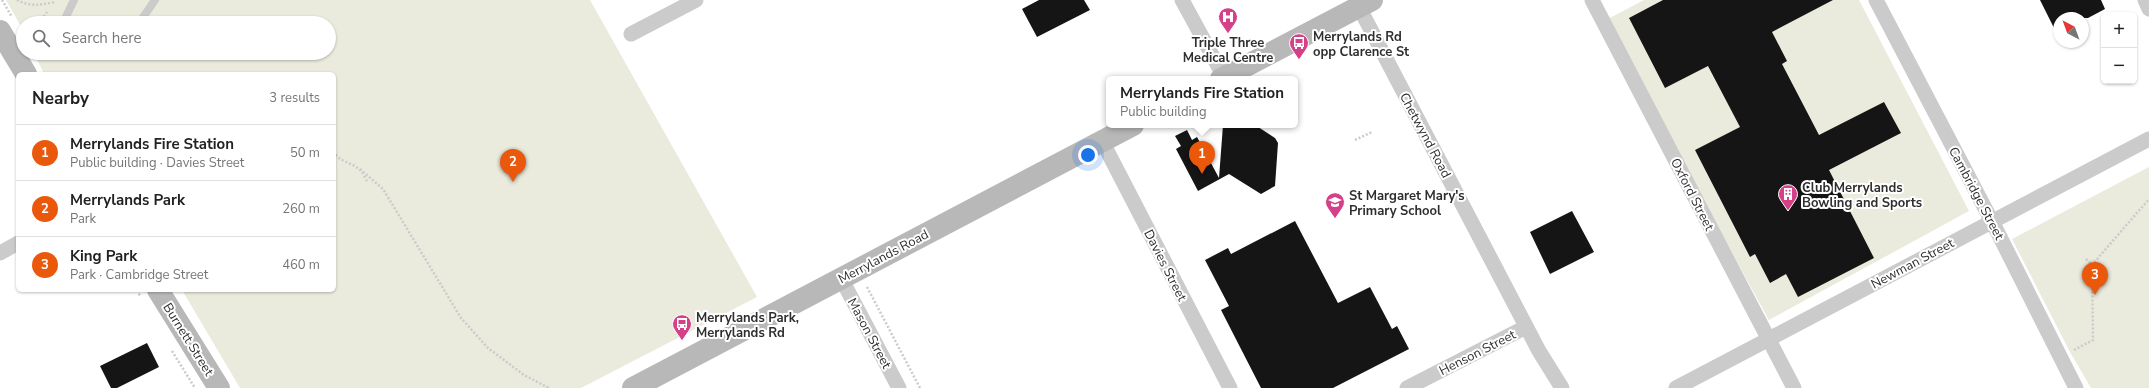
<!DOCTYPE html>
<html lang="en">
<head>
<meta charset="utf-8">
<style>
	:root { --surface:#fff; --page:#f6f6f6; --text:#222; --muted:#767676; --line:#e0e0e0; --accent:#ea580c }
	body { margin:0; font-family:"Nunito Sans",sans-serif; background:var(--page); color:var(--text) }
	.controls { position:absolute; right:12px; top:12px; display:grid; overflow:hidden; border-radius:6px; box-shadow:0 1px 3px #0004 }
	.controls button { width:36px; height:36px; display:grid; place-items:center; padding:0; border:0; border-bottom:1px solid var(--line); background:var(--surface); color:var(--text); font:20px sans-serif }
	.compass { position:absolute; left:2053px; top:12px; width:36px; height:36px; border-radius:50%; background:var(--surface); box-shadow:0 1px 3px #0004; rotate:319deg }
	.you { position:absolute; left:1088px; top:155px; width:14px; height:14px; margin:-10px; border:3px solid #fff; border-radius:50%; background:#1a73e8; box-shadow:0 0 0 6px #1a73e833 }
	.badge { display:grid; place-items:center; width:26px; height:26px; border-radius:50%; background:var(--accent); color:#fff; font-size:13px; font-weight:700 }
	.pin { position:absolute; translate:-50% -33px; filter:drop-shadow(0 1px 2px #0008) }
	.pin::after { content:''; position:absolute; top:21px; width:14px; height:12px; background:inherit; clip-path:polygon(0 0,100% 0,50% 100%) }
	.popup { position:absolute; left:1106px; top:76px; width:192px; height:52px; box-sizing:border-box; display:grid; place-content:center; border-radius:6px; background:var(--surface); filter:drop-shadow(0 1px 3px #0005); font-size:13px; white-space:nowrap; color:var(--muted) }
	.popup b { font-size:15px; color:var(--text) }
	.popup::after { content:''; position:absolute; left:50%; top:100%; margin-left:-8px; border:8px solid transparent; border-top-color:var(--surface) }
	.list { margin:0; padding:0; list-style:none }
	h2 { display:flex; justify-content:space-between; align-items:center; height:52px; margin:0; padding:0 16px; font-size:17px }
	h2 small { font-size:13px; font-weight:400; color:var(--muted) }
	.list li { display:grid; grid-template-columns:26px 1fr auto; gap:12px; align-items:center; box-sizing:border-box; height:56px; padding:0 16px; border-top:1px solid var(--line) }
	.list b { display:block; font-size:15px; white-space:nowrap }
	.list p { margin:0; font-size:13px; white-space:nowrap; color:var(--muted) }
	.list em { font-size:13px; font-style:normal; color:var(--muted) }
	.icon { flex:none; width:22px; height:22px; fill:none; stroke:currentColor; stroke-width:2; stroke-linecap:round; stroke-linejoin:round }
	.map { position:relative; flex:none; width:2149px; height:388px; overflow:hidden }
	.search { position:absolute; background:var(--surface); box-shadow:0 1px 3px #0004; left:16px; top:16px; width:320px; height:44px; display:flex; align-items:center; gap:10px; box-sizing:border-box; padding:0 14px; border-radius:22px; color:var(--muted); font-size:15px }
	.panel { position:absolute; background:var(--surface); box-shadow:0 1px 3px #0004; left:16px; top:72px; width:320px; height:220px; border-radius:6px }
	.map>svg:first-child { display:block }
</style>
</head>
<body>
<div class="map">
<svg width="2149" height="388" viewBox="0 0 2149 388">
	<rect width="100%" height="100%" fill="#fff"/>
	<path fill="#eaeadd" d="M6,0H590L757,297L581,388H240L182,290H334V74H44L34,53H329V23H23V30Z
		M1644,0H1859L1969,211L1769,320L1604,21Z
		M2149,167V388H2091L2070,352L2012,239Z"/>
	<path fill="#151515" d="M1039,0H1084L1090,10L1037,37L1022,9Z
		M1663,0H1833L1772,32L1787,61L1782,64L1819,135L1884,102L1901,133L1829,170L1874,258L1798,297L1786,274L1770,283L1755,254L1750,257L1695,150L1740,127L1708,66L1665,88L1629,18Z
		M2040,0H2101L2105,9L2088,18H2059V38Z
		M1223,125H1255L1275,138L1278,143L1275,186L1261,194L1229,174L1198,191L1176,149L1181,146L1175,136L1187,130L1192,140L1197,137L1219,178Z
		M1572,211L1594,252L1550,274L1530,232Z
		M1295,221L1338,303L1370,287L1392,329L1397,326L1409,349L1333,388H1261L1221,310L1229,306L1205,260L1228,248L1231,254Z
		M147,343L159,367L117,388H111L100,366Z"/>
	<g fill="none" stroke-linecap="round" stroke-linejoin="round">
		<path stroke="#cbcbcb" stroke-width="2.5" stroke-dasharray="2 2" stroke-linecap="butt" d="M2,0L12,17
			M17,0C31,7 40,5 55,2
			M39,23L47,12
			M1355,140L1372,132
			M334,151C338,162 352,162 360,170C363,172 365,178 367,181
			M360,169L383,189L461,318L488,348L524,375L549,388
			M2086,259L2092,265L2149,199
			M867,287L920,388
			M137,290L140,296
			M2074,350L2093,340L2092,265
			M172,351L195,388"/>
		<path stroke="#cbcbcb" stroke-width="8" d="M63,23L74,0
			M139,23L155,0"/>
		<path stroke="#cbcbcb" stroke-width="15" d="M1182,0L1224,77
			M1592,0L1794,388
			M1876,0L1998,233L2076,388
			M2145,0L2149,9
			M1359,7L1539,351L1562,388
			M631,34L696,0
			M1102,141L1230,388
			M0,253L18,243
			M841,278L899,388
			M1407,388L1526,327
			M1676,388L2149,139"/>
		<path stroke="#b8b8b8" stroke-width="22" d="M0,31L26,74
			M1221,79L1372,0
			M158,290L219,388
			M633,388L1133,125"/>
	</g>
	<defs>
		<g id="hospital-pin" transform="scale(1)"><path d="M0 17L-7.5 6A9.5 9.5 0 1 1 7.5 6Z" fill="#d54188" stroke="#fff"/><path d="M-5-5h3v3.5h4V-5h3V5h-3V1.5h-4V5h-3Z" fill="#fff"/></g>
		<g id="bus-pin" transform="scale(1)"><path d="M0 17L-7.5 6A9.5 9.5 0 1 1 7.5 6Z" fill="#d54188" stroke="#fff"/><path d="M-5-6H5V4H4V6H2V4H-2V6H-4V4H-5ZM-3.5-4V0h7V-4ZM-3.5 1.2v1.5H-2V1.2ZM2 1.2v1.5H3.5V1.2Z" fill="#fff"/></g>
		<g id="building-pin" transform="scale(1)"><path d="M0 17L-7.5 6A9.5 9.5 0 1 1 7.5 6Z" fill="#d54188" stroke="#fff"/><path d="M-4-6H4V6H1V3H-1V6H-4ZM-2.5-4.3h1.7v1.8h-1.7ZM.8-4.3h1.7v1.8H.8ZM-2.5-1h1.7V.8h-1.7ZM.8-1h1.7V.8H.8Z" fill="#fff"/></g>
		<g id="school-pin" transform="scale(1)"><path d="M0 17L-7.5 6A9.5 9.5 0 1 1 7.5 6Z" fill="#d54188" stroke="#fff"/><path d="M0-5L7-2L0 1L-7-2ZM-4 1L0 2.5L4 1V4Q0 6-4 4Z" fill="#fff"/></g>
	</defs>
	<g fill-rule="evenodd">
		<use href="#hospital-pin" x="1228" y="17"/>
		<use href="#bus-pin" x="1299" y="43"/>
		<use href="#building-pin" x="1788" y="194"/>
		<use href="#school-pin" x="1335" y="202"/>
		<use href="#bus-pin" x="682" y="324"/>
	</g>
	<g text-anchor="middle" stroke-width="4" stroke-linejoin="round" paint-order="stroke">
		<g font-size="13" font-weight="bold" fill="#2e2e2e" stroke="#fff" text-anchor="start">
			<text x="1313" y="41">Merrylands Rd<tspan x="1313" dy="15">opp Clarence St</tspan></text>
			<text x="1228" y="47" text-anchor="middle">Triple Three<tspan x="1228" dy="15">Medical Centre</tspan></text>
			<text x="1802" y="192">Club Merrylands<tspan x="1802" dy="15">Bowling and Sports</tspan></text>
			<text x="1349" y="200">St Margaret Mary's<tspan x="1349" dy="15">Primary School</tspan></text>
			<text x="696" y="322">Merrylands Park,<tspan x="696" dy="15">Merrylands Rd</tspan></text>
		</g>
		<g font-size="13" fill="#2e2e2e" stroke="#fff">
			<text transform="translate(1426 135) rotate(62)" y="5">Chetwynd Road</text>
			<text transform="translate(1977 193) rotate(62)" y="5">Cambridge Street</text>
			<text transform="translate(1693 194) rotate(63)" y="5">Oxford Street</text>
			<text transform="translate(883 256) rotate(-28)" y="5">Merrylands Road</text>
			<text transform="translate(1912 263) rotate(-28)" y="5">Newman Street</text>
			<text transform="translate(1166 265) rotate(63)" y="5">Davies Street</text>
			<text transform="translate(870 333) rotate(62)" y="5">Mason Street</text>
			<text transform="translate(189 339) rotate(58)" y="5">Burnett Street</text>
			<text transform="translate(1477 352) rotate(-27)" y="5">Henson Street</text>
		</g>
	</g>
</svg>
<div class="controls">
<button>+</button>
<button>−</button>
</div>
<svg class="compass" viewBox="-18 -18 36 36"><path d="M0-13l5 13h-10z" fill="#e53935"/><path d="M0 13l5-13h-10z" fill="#767676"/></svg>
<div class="you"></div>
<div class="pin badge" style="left:1202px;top:174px">1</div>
<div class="popup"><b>Merrylands Fire Station</b>Public building</div>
<div class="pin badge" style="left:513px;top:182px">2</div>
<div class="pin badge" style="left:2095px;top:295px">3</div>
<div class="search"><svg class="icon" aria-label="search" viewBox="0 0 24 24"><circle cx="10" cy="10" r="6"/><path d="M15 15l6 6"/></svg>Search here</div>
<section class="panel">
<h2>Nearby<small>3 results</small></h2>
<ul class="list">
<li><span class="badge">1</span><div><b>Merrylands Fire Station</b><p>Public building · Davies Street</p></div><em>50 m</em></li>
<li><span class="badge">2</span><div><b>Merrylands Park</b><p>Park</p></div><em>260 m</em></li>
<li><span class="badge">3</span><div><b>King Park</b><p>Park · Cambridge Street</p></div><em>460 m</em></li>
</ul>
</section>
</div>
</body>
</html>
